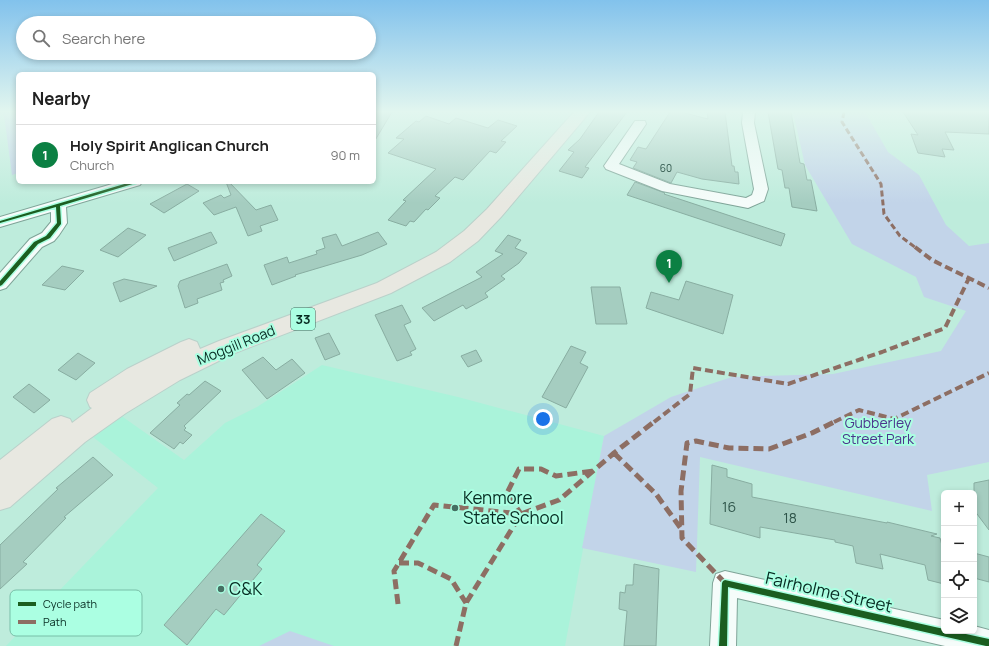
<!DOCTYPE html>
<html lang="en">
<head>
<meta charset="utf-8">
<style>
	:root { --surface:#fff; --page:#f2f2f2; --text:#222; --muted:#767676; --line:#e0e0e0; --accent:#0b8043 }
	body { margin:0; font-family:Manrope,sans-serif; background:var(--page); color:var(--text) }
	.controls { position:absolute; right:12px; bottom:12px; display:grid; overflow:hidden; border-radius:6px; box-shadow:0 2px 6px #0003 }
	.controls button { width:36px; height:36px; display:grid; place-items:center; padding:0; border:0; border-bottom:1px solid var(--line); background:var(--surface); color:var(--text); font:20px sans-serif }
	.you { position:absolute; left:543px; top:419px; width:14px; height:14px; margin:-10px; border:3px solid #fff; border-radius:50%; background:#1a73e8; box-shadow:0 0 0 6px #1a73e833 }
	.badge { display:grid; place-items:center; width:26px; height:26px; border-radius:50%; background:var(--accent); color:#fff; font-size:13px; font-weight:700 }
	.pin { position:absolute; translate:-50% -33px; filter:drop-shadow(0 1px 2px #0008) }
	.pin::after { content:''; position:absolute; top:21px; width:14px; height:12px; background:inherit; clip-path:polygon(0 0,100% 0,50% 100%) }
	.list { margin:0; padding:0; list-style:none }
	h2 { display:flex; justify-content:space-between; align-items:center; height:52px; margin:0; padding:0 16px; font-size:17px }
	h2 small { font-size:13px; font-weight:400; color:var(--muted) }
	.list li { display:grid; grid-template-columns:26px 1fr auto; gap:12px; align-items:center; box-sizing:border-box; height:60px; padding:0 16px; border-top:1px solid var(--line) }
	.list b { display:block; font-size:15px; white-space:nowrap }
	.list p { margin:0; font-size:13px; white-space:nowrap; color:var(--muted) }
	.list em { font-size:13px; font-style:normal; color:var(--muted) }
	.icon { flex:none; width:22px; height:22px; fill:none; stroke:currentColor; stroke-width:2; stroke-linecap:round; stroke-linejoin:round }
	.map { position:relative; flex:none; width:989px; height:646px; overflow:hidden }
	.search { position:absolute; background:var(--surface); box-shadow:0 2px 6px #0003; left:16px; top:16px; width:360px; height:44px; display:flex; align-items:center; gap:10px; box-sizing:border-box; padding:0 14px; border-radius:22px; color:var(--muted); font-size:15px }
	.panel { position:absolute; background:var(--surface); box-shadow:0 2px 6px #0003; left:16px; top:72px; width:360px; height:112px; border-radius:6px }
	.map>svg:first-child { display:block }
</style>
</head>
<body>
<div class="map">
<svg width="989" height="646" viewBox="0 0 989 646">
	<rect width="100%" height="100%" fill="#beecdc"/>
	<path fill="#aaf3da" d="M322,365L458,397L604,436L565,646H6L158,488L93,437L120,415L184,460L225,423L257,407Z"/>
	<path fill="#c2d4e9" d="M0,112H18V173L12,175L4,115L0,114Z
		M793,112H865L888,152L919,175L946,225L969,246L989,243V462L927,475L932,511L700,457L696,572L582,548L604,436L671,397L732,377L833,374L941,351L966,311L924,297L916,277L852,244L805,165Z
		M290,631L334,646H259Z"/>
	<path fill="#a5cdc0" stroke="#88ada1" d="M377,112H392L374,142V118Z
		M599,112H627L585,167L589,168L582,178L559,171L574,152L568,150L580,139Z
		M670,112H681L708,119L707,112H725L732,166H734L735,172H738L739,184L702,179L677,172L671,183L633,168L637,162L630,160L638,147L646,149Z
		M768,112H791L800,163L804,164L807,180H811L817,211L792,207L789,188H785L782,170L778,169Z
		M903,112H989V134L945,132L954,150L942,149L945,157L918,153L911,134L918,135Z
		M426,116L449,124L456,118L488,128L498,120L517,126L501,141L506,142L496,153L490,151L463,180L455,177L435,196L440,198L428,210L426,209L414,222L410,221L406,226L388,220L406,201L403,200L436,169L388,153L404,139L396,138L416,121L419,122Z
		M226,182H229L256,210L271,205L278,220L260,226L262,231L248,236L236,207L214,215L203,203L221,195L224,198L231,195Z
		M635,182L665,193L664,194L785,234L781,246L627,195Z
		M187,184L199,191L164,213L150,204Z
		M128,228L146,235L118,257L100,250Z
		M211,232L217,243L174,261L168,248Z
		M378,232L387,244L362,255L295,275L296,276L272,285L264,265L287,257L289,263L317,254L316,251L325,248L322,238L336,234L342,246Z
		M508,235L521,240L515,248L527,253L519,263L501,276L505,279L485,293L488,297L466,309L463,305L434,321L422,308L482,277L476,272L503,254L495,251Z
		M227,264L232,276L223,280L224,282L220,283L222,290L197,299L198,303L185,308L178,286L180,281Z
		M62,266L84,271L65,290L42,285Z
		M124,279L157,286L120,302L113,283Z
		M686,281L733,295L723,334L646,308L651,292L679,300Z
		M591,287H620L627,324H596Z
		M402,305L411,322L404,325L416,349L410,352L412,355L397,361L375,315Z
		M329,333L340,354L325,360L315,338Z
		M571,346L586,352L580,363L588,367L566,408L542,397Z
		M476,350L482,361L468,367L461,356Z
		M78,353L95,363L76,380L58,370Z
		M263,357L276,370L292,359L305,373L267,399L242,370Z
		M205,381L221,391L184,426L186,428L184,430L192,435L183,444L180,442L174,449L150,433L180,405L177,403L187,394L189,395Z
		M29,384L50,400L34,413L13,397Z
		M93,457L113,475L64,517L66,518L23,562L27,564L0,589V545L58,489L56,488Z
		M712,465L727,469V477L752,484V497L887,523V522L937,534L931,536L940,538L944,553V584L928,580L925,565L880,554L883,569L856,563L853,546L835,542V540L760,527V538L710,524Z
		M989,480V530L974,510V483Z
		M261,514L285,531L257,565L262,569L224,615L216,609L187,645L164,625Z
		M974,553L989,557V582L974,578Z
		M634,564L659,569L656,646H624L627,611L619,609L620,592L625,593L626,585H633Z"/>
	<g fill="none" stroke-linecap="round" stroke-linejoin="round">
		<g stroke="#7fa498" stroke-width="2">
			<path id="minor" d="M743,112H755L754,123L768,189L764,201L748,208L662,191L606,169L604,166L635,121H645L646,124L619,164L670,184L746,198L752,195L754,189L742,123Z
				M119,182H142L140,185L66,207L67,223L59,235L54,241L42,247L6,288L0,290V273L30,239L42,233L51,222V212L0,227V217Z
				M725,571L944,620V631H974V626L989,630V646H945L737,598L736,646H710L713,583L716,574Z"/>
		</g>
		<g stroke="#bad1ca" stroke-width="2">
			<path id="highway" d="M574,112H590L501,217L478,241L450,262L391,293L235,353L180,380L126,413L85,442L10,507L0,510V460L52,419L61,416L70,419L72,423L92,408L90,407L87,400L90,393L127,369L181,342L189,339L197,342L200,349L219,341L377,283L436,252L464,231L487,209Z"/>
		</g>
		<use href="#minor" fill="#f5fcfa" fill-rule="evenodd"/>
		<use href="#highway" fill="#e8e8e1" fill-rule="evenodd"/>
		<path stroke="#8d6e63" stroke-width="3" stroke-dasharray="6 3" stroke-linecap="butt" d="M844,112L842,122L881,184L884,214L900,236L916,248"/>
		<path stroke="#8d6e63" stroke-width="4" stroke-dasharray="8 4" stroke-linecap="butt" d="M915,247L932,260L989,288
			M654,422L690,394L693,368L788,384L882,352L945,328L969,278
			M834,422L859,410L894,419L989,373"/>
		<path stroke="#8d6e63" stroke-width="5" stroke-dasharray="10 5" stroke-linecap="butt" d="M614,453L656,494L682,530
			M399,563H418L451,579L466,603
			M725,583L682,538L681,491L687,443L696,441L729,448L769,449L812,433L836,421
			M398,604L394,571L434,505L521,514L507,493L519,469H541L556,476L593,471
			M456,646L466,603L521,514L559,500L614,453L655,421"/>
		<g stroke="#abffe2" stroke-width="3">
			<path id="cycleway" d="M131,182H137L136,183L60,206L61,223V224L50,238L38,244L2,285L0,286V281L34,242L46,236L57,223L56,207L0,223V221Z
				M725,580L944,629V631H952L989,639V646H986L728,587L727,646H719L722,583L723,581Z"/>
		</g>
		<use href="#cycleway" fill="#1b5e20" fill-rule="evenodd"/>
	</g>
	<linearGradient id="sky" x2="0" y2="1"><stop stop-color="#82c2ec"/><stop offset="0.55" stop-color="#e2f6ef"/><stop offset="1" stop-color="#e2f6ef" stop-opacity="0"/></linearGradient>
	<rect width="989" height="203" fill="url(#sky)"/>
	<g fill="#466f62" stroke="#abffe2" stroke-width="1.5">
		<circle cx="455" cy="508" r="4"/>
		<circle cx="221" cy="589" r="4"/>
	</g>
	<g text-anchor="middle" stroke-width="4" stroke-linejoin="round" paint-order="stroke">
		<g font-size="10" fill="#2e5449">
			<text x="666" y="172">60</text>
		</g>
		<rect fill="#abffe2" stroke="#386b5b" stroke-width="1" x="291" y="308" width="24" height="22" rx="3"/>
		<g font-size="13" font-weight="bold" fill="#062b21">
			<text x="303" y="324">33</text>
		</g>
		<g font-size="14" fill="#062b21" stroke="#abffe2">
			<text transform="translate(236 345) rotate(-22)" y="5">Moggill Road</text>
		</g>
		<g font-size="14" fill="#4c368d" stroke="#abffe2">
			<text x="878" y="428">Gubberley<tspan x="878" dy="16">Street Park</tspan></text>
		</g>
		<g font-size="14" fill="#2e5449">
			<text x="729" y="512">16</text>
			<text x="790" y="523">18</text>
		</g>
		<g font-size="17" fill="#062b21" stroke="#abffe2" text-anchor="start">
			<text x="463" y="504">Kenmore<tspan x="463" dy="20">State School</tspan></text>
			<text x="229" y="595">C&amp;K</text>
		</g>
		<g font-size="17" fill="#062b21" stroke="#abffe2">
			<text transform="translate(829 592) rotate(13)" y="6">Fairholme Street</text>
		</g>
	</g>
	<rect x="10" y="590" width="132" height="46" rx="6" fill="#abffe2" stroke="#79bfa8" stroke-width="1"/>
	<rect x="18" y="602" width="18" height="4" fill="#1b5e20"/>
	<rect x="18" y="620" width="18" height="4" fill="#8d6e63"/>
	<g font-size="11" fill="#062b21">
		<text x="43" y="608">Cycle path</text>
		<text x="43" y="626">Path</text>
	</g>
</svg>
<div class="controls">
<button>+</button>
<button>−</button>
<button><svg class="icon" aria-label="locate" viewBox="0 0 24 24"><circle cx="12" cy="12" r="6"/><path d="M12 2v4M12 18v4M2 12h4M18 12h4"/></svg></button>
<button><svg class="icon" aria-label="layers" viewBox="0 0 24 24"><path d="M12 4l9 5-9 5-9-5zM3 14l9 5 9-5"/></svg></button>
</div>
<div class="you"></div>
<div class="pin badge" style="left:669px;top:283px">1</div>
<div class="search"><svg class="icon" aria-label="search" viewBox="0 0 24 24"><circle cx="10" cy="10" r="6"/><path d="M15 15l6 6"/></svg>Search here</div>
<section class="panel">
<h2>Nearby<small></small></h2>
<ul class="list">
<li><span class="badge">1</span><div><b>Holy Spirit Anglican Church</b><p>Church</p></div><em>90 m</em></li>
</ul>
</section>
</div>
</body>
</html>
